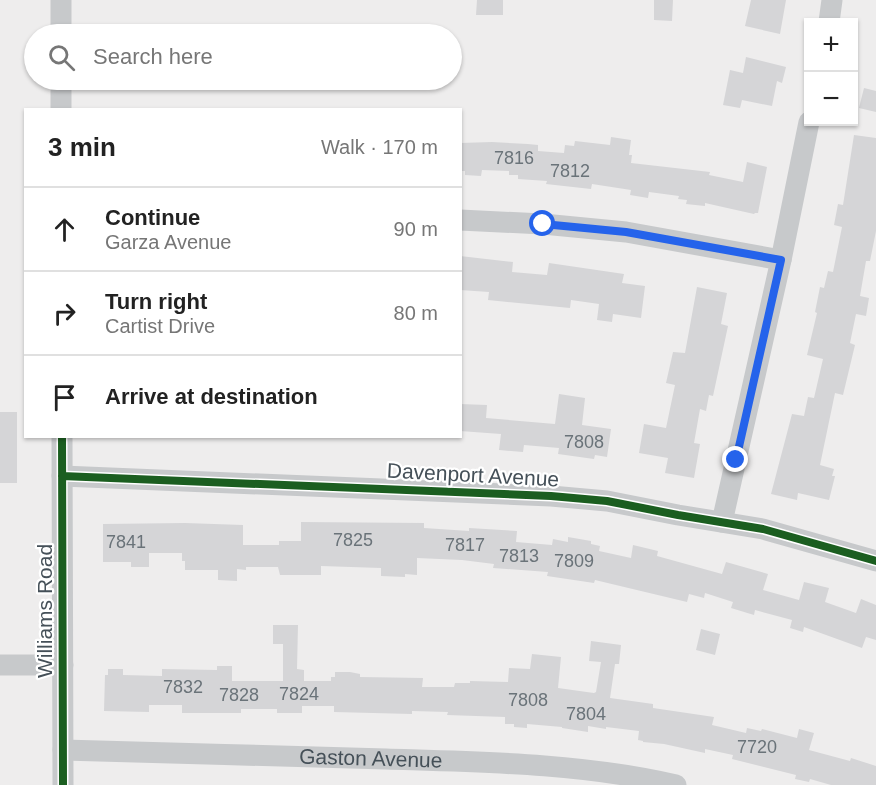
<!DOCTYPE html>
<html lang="en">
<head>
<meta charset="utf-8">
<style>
	:root { --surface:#fff; --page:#f6f6f6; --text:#222; --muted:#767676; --line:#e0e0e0 }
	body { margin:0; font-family:Arial,sans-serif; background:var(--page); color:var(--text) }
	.controls { position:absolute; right:18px; top:18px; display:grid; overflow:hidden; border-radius:0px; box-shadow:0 2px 4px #0004 }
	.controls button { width:54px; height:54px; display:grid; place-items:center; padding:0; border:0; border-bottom:2px solid var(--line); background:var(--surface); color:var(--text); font:30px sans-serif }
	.stop { position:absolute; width:18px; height:18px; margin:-14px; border:4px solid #2563eb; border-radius:50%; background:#fff }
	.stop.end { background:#2563eb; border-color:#fff; box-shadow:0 2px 6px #0008 }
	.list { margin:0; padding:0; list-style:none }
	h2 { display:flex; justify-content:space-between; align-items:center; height:78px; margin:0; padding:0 24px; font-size:26px }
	h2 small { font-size:20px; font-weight:400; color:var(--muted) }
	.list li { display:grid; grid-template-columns:39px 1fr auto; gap:18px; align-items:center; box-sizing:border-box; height:84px; padding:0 24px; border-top:2px solid var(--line) }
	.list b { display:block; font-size:22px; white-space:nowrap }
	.list p { margin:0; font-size:20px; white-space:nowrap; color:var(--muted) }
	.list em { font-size:20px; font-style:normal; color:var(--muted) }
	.icon { flex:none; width:33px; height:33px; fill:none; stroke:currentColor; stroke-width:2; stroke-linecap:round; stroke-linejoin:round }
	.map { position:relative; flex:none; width:876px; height:785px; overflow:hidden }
	.search { position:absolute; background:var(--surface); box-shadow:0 2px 4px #0004; left:24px; top:24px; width:438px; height:66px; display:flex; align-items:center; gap:15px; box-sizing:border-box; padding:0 21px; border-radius:33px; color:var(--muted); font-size:22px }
	.panel { position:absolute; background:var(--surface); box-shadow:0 2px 4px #0004; left:24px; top:108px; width:438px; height:330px; border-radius:0px }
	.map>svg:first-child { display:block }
</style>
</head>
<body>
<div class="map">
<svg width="876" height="785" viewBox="0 0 876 785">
	<rect width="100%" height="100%" fill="#eeeded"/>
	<path fill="#d5d5d7" d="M477,0H503V15H476Z
		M654,0H673L672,21L654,20Z
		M751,0H786L780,34L745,26Z
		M746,57L786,67L782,83L777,81L772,106L742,100L740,108L723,105L730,70L743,73Z
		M864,88L876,91V112L859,108Z
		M854,135L876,138V231L870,261H866L860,296L869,298L866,316L856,314L850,343L855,345L843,395L835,393L820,465L834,469L832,476H835L829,500L798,493L797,500L771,494L792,414L804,416L808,397L814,398L823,359L807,355L817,313L815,312L820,287L824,288L828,271L833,272L842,227L834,225L838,204L843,205Z
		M611,137L631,140L629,155H632L631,163L710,172L709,175L743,182L747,162L767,167L758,213H755L754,214L705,203V206L686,204L687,200L678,199L679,196L649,192L648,198L630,195L631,190L592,184L591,189L546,184L547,181L518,179V175H509V171L482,170L481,176L465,175V171H460V143L492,142L528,144L538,145V151L564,153L565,145L574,146L575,141L610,145Z
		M460,256L513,262L512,272L547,275L549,263L624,274L622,283L645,286L641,318L613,314L612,322L597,320L599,304L571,300L570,308L488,300L489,292L460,290Z
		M697,287L727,293L721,324L728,326L713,396L709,395L706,411L700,409L694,443L700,444L694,478L665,473L668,458L639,453L644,424L666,428L675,385L666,383L673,352L685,353Z
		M559,394L585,398L582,425L611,429L607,457L595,455L594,459L558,454L559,448L524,445L523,452L499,450L501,434L460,431V404L487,405L486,418L555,424Z
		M0,412H17V483H0Z
		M301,522L424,523V528L469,531V528L517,531L516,542L552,545L553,539L568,542V537L591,541V544L600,546L599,551L631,558L633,545L658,551L657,556L722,574L726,562L768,574L763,590L799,600L804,582L829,588L825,602L856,613L861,599L876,605V640L866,637L862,648L804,627L803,632L790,628L792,620L755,610L754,615L731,608L733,602L705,593L704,598L689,594L687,602L595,580L594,583L547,576L548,572L493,568L494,564L462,560L417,558V575L405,574V577L381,576V568L321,566V575H280L278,567H246V570L237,569V581L218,580V570H185V561H182V553H149V567H131V562H103V524L185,523L243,525V545H279V541H301Z
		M273,625H298L297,669L304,670V681H331V677H335V672H350L360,674V677L423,678L422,687H454L455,683H470V681L508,682L509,668L530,669L532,654L561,657L558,688L594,693L596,692L601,662L589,661L591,641L621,645L619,664H615L610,698L653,704V708L714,717L712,725L746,733L747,728L761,731L762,729L797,738L799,729L814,733L809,750L850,761L851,758L876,766V785H831L810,779L809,782L795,779L796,775L732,759L733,755L705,749V753L664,744L643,742V741L638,740L639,731L606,727V729L588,726V732L562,728V727L527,724V728L514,727V724H505V717L447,715L448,712L412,711V714L334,712V706H302V713H277V709H241V713H182V705H149V712L104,711L105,675H108V669H123V675L162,676V669L217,670V666H232V681H283V644H273Z
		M701,629L720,634L715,655L696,650Z"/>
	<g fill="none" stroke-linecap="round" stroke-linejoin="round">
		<g stroke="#c7c9cb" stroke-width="21">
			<path d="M61,0V34"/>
			<path d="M829,22L832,0"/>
			<path d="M61,80V110"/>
			<path d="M460,220L543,224L626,232L781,260"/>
			<path d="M62,436L63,785"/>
			<path d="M62,476L551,496L607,501L678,515L763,529L876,561"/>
			<path d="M722,522L781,260L809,122"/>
			<path d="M0,665H63"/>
			<path id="s1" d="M63,750C171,753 278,756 386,759C482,762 581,763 676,785"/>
		</g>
		<g stroke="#fff" stroke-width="11">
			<path id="cycleway" d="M62,436L63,785
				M62,476L551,496L607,501L678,515L763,529L876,561"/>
		</g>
		<use href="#cycleway" stroke="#1b5e20" stroke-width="8"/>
	</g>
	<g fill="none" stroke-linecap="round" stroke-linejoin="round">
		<path stroke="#2563eb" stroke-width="8" d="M543,224L626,232L781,260L736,460"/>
	</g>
	<g text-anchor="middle" stroke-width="4.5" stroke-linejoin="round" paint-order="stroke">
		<g font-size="18" fill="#6a7379">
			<text x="514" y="164">7816</text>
			<text x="570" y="177">7812</text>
			<text x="584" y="448">7808</text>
			<text x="353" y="546">7825</text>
			<text x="126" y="548">7841</text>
			<text x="465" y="551">7817</text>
			<text x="519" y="562">7813</text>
			<text x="574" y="567">7809</text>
			<text x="183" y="693">7832</text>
			<text x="299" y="700">7824</text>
			<text x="239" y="701">7828</text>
			<text x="528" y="706">7808</text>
			<text x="586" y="720">7804</text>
			<text x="757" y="753">7720</text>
		</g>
		<g font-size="21" fill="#455058" stroke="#fff">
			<text transform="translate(473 475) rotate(3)" y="7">Davenport Avenue</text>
			<text transform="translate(45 611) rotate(-90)" y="7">Williams Road</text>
			<text dy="7" stroke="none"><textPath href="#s1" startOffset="308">Gaston Avenue</textPath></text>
		</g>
	</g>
</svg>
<div class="controls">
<button>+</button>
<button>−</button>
</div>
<div class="stop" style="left:543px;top:224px"></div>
<div class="stop end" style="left:736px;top:460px"></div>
<div class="search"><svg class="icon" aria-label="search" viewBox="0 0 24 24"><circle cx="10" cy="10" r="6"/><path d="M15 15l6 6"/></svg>Search here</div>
<section class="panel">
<h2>3 min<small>Walk · 170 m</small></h2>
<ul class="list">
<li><svg class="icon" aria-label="ahead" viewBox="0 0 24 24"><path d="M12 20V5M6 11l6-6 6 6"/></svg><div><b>Continue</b><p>Garza Avenue</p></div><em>90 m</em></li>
<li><svg class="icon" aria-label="right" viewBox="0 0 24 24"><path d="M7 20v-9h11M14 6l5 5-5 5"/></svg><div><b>Turn right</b><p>Cartist Drive</p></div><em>80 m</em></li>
<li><svg class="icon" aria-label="arrive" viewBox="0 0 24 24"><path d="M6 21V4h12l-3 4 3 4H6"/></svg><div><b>Arrive at destination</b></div></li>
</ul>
</section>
</div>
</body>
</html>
